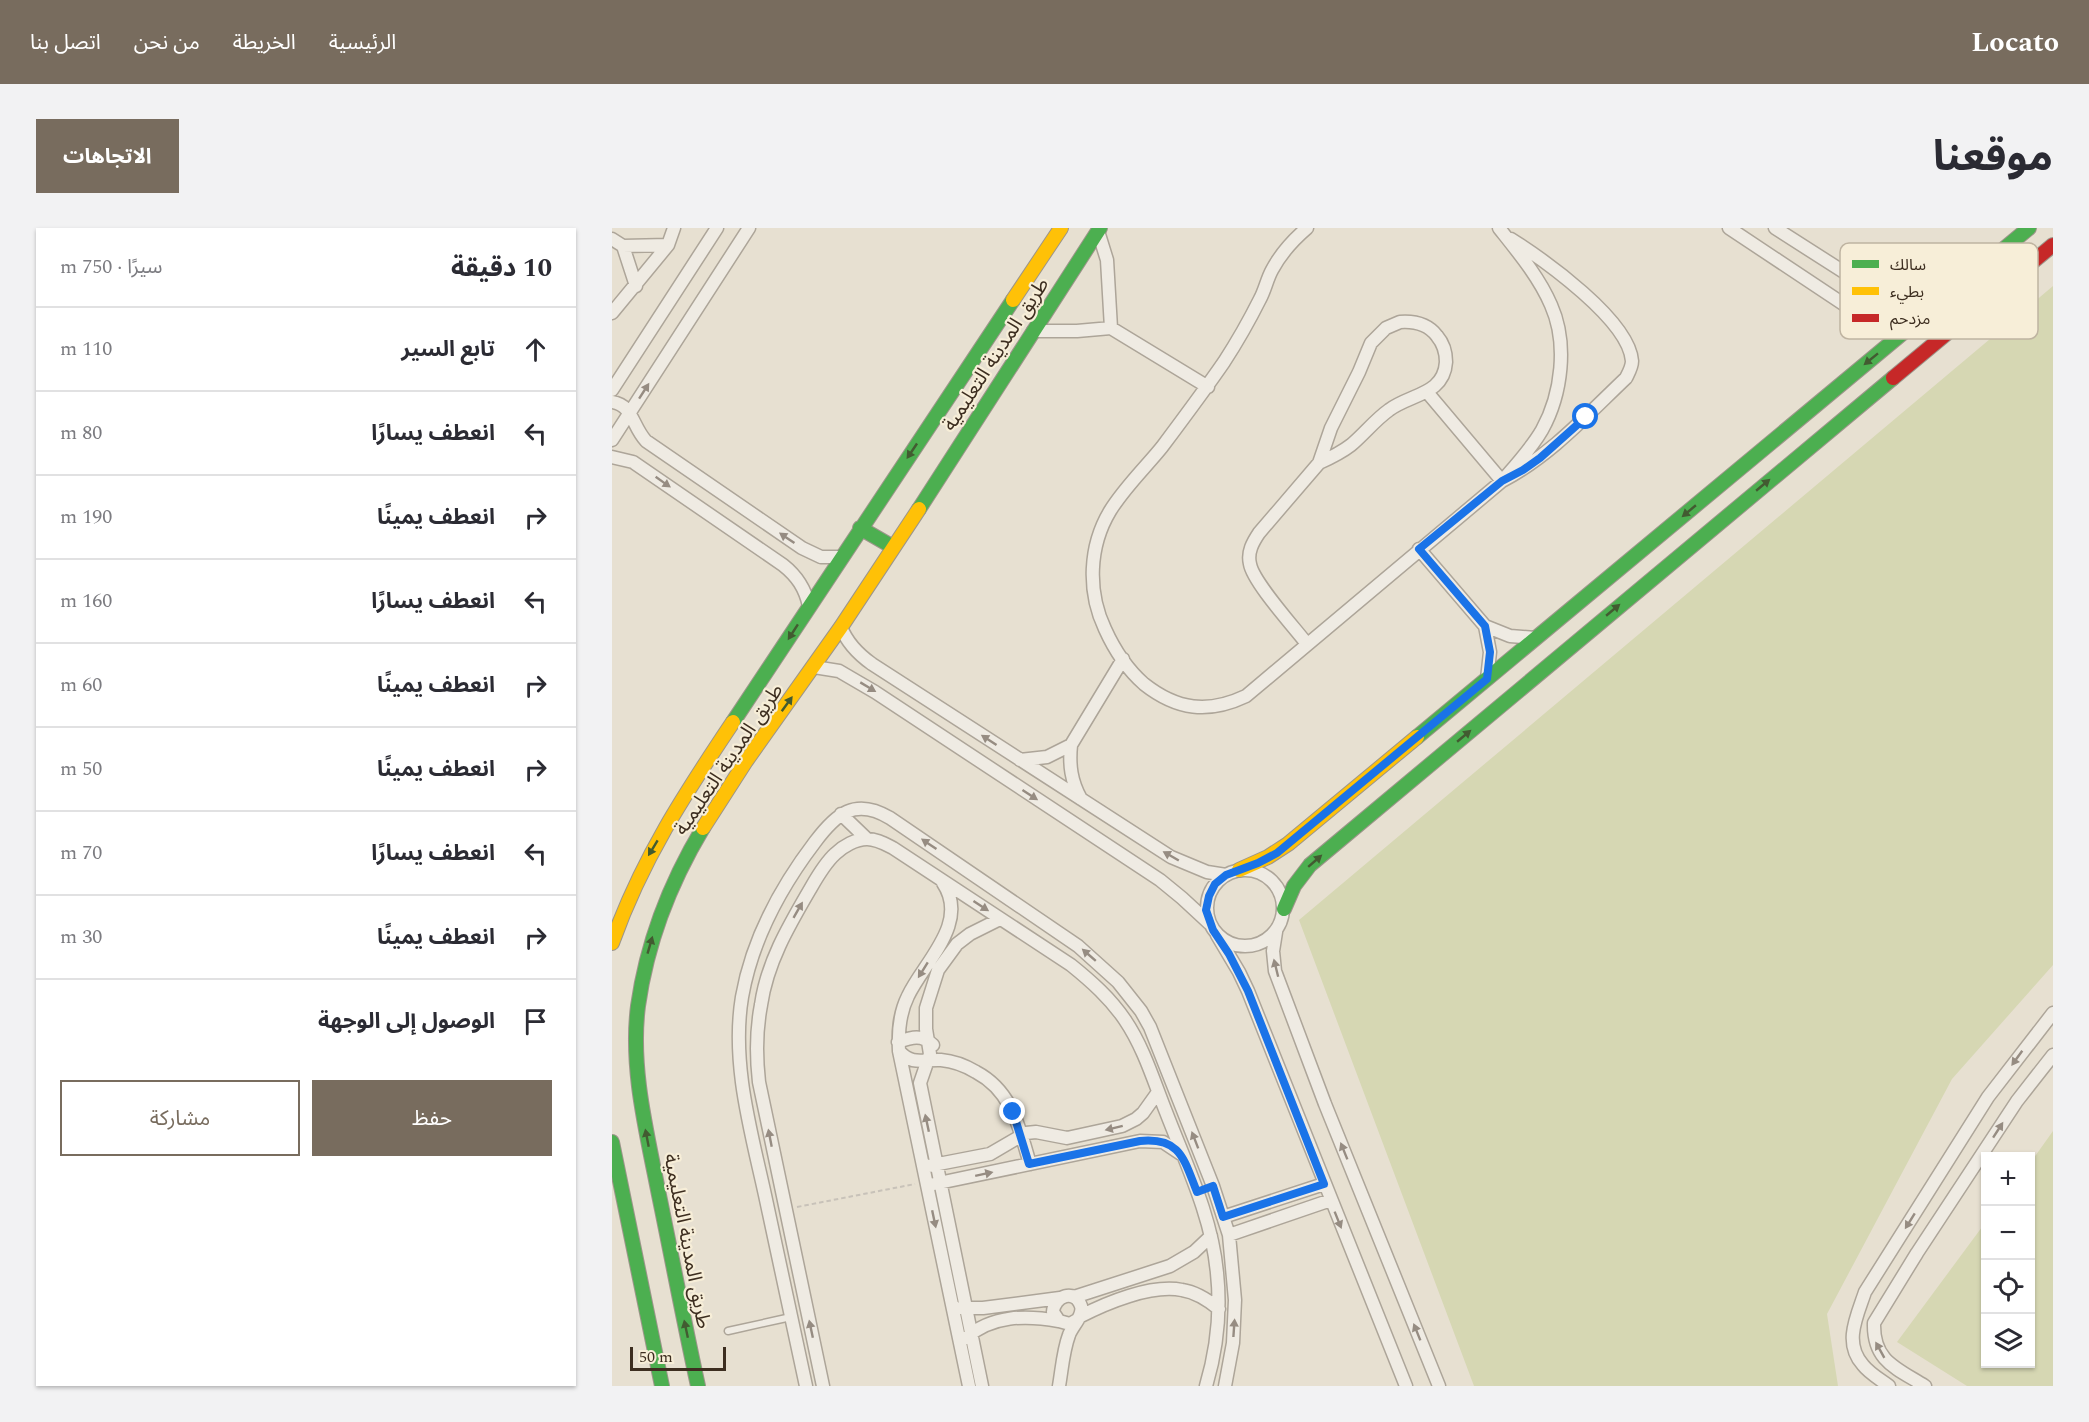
<!DOCTYPE html>
<html lang="ar">
<head>
<meta charset="utf-8">
<style>
	:root { --surface:#fff; --page:#f2f2f3; --text:#2b2b33; --muted:#7c7c81; --line:#e1e1e2; --accent:#786c5e }
	body { margin:0; font-family:Spectral,"Noto Sans Arabic",serif; background:var(--page); color:var(--text); direction:rtl }
	.controls { position:absolute; right:18px; bottom:18px; display:grid; overflow:hidden; border-radius:0px; box-shadow:0 2px 4px #0004 }
	.controls button { width:54px; height:54px; display:grid; place-items:center; padding:0; border:0; border-bottom:2px solid var(--line); background:var(--surface); color:var(--text); font:30px sans-serif }
	.scale { position:absolute; left:18px; bottom:15px; width:96px; box-sizing:border-box; padding-left:6px; border:3px solid #3d2e20; border-top:0; font-size:16px; line-height:21px; white-space:nowrap; color:#3d2e20; -webkit-text-stroke:4px #f7eed8; paint-order:stroke }
	.stop { position:absolute; width:18px; height:18px; margin:-14px; border:4px solid #1a73e8; border-radius:50%; background:#fff }
	.stop.end { background:#1a73e8; border-color:#fff; box-shadow:0 2px 6px #0008 }
	.list { margin:0; padding:0; list-style:none }
	h2 { display:flex; justify-content:space-between; align-items:center; height:78px; margin:0; padding:0 24px; font-size:26px }
	h2 small { font-size:20px; font-weight:400; color:var(--muted) }
	.list li { display:grid; grid-template-columns:39px 1fr auto; gap:18px; align-items:center; box-sizing:border-box; height:84px; padding:0 24px; border-top:2px solid var(--line) }
	.list b { display:block; font-size:22px; white-space:nowrap }
	.list em { font-size:20px; font-style:normal; color:var(--muted) }
	.actions { display:flex; gap:12px; padding:18px 24px }
	.actions a { flex:1; padding:14px 0; border:2px solid var(--accent); border-radius:0px; text-align:center; font-size:21px; color:var(--accent) }
	.actions .main { background:var(--accent); color:#fff }
	.icon { flex:none; width:33px; height:33px; fill:none; stroke:currentColor; stroke-width:2; stroke-linecap:round; stroke-linejoin:round }
	.map { position:relative; flex:none; width:1441px; height:1158px; overflow:hidden; direction:ltr; border-radius:0px }
	header { display:flex; align-items:center; gap:36px; box-sizing:border-box; height:84px; padding:0 30px; background:var(--accent); color:#fff }
	header strong { font-size:28px }
	nav { display:flex; gap:33px; margin-inline-start:auto; font-size:21px }
	.intro { display:flex; align-items:center; justify-content:space-between; box-sizing:border-box; height:144px; padding:0 36px }
	h1 { margin:0; font-size:42px }
	.button { padding:15px 27px; border-radius:0px; background:var(--accent); color:#fff; font-size:21px; font-weight:700 }
	main { display:flex; gap:36px; padding:0 36px }
	aside { flex:1; background:var(--surface); border-radius:0px; box-shadow:0 2px 4px #0004 }
	.map>svg:first-child { display:block }
</style>
</head>
<body>
<header>
<strong>Locato</strong>
<nav><a>الرئيسية</a><a>الخريطة</a><a>من نحن</a><a>اتصل بنا</a></nav>
</header>
<div class="intro"><h1>موقعنا</h1><a class="button">الاتجاهات</a></div>
<main>
<div class="map">
<svg width="1441" height="1158" viewBox="0 0 1441 1158">
	<rect width="100%" height="100%" fill="#e7e0d1"/>
	<path fill="#d6d7b3" d="M1441,58V737L1340,851L1215,1086L1226,1158H862L687,692Z
		M1441,903V1158H1355L1285,1114L1373,995L1374,1136H1418L1419,934Z"/>
	<g fill="none" stroke-linecap="round" stroke-linejoin="round">
		<g stroke="#ada599" stroke-width="9">
			<path id="lane" d="M116,1103L179,1089"/>
		</g>
		<g stroke="#ada599" stroke-width="15">
			<path id="street" d="M695,0C681,12 669,25 660,42C655,51 653,62 648,71C637,93 625,114 612,134C592,163 571,191 550,219C533,240 512,260 498,283C477,318 475,363 493,401C502,421 515,441 532,456C565,482 596,486 634,468L890,253C904,237 919,221 930,202C950,166 956,115 939,77C927,49 906,24 887,0
				M1117,0L1284,111
				M1163,0L1307,92
				M0,11L11,18L56,17
				M11,18L24,58
				M0,85L56,17L62,0
				M788,94C802,93 816,96 825,108C831,115 834,124 834,134C832,167 798,166 777,182C763,192 752,206 739,217C730,224 718,230 707,235L719,200L747,144L759,115L774,100Z
				M499,100L596,159
				M421,103H465L499,100L495,32L486,3
				M0,162L105,0
				M815,164L890,253C938,228 975,187 1014,150C1017,144 1020,139 1020,133C1017,92 932,32 899,11
				M0,174C21,177 20,198 34,213L190,320L209,329H228
				M0,212L137,0
				M0,229L21,234L171,337C185,348 193,360 197,378
				M807,321L873,398L878,424L875,451
				M873,398L898,408L924,410
				M229,399C235,415 246,426 260,436L559,629L595,644L614,647
				M695,416C682,399 641,354 638,336C635,324 641,314 647,305L707,235
				M202,439L227,443L263,464L548,652L570,670L597,695
				M408,532L435,529L459,517
				M469,571C459,553 457,537 459,517L511,431
				M229,586L255,611
				M595 680a38 38 0 1 1 76 0a38 38 0 1 1-76 0Z
				M331,655C358,695 312,734 296,768C287,786 286,804 287,823L357,1158
				M664,704L661,723L663,743L713,876L827,1158
				M605,707L627,744L636,763L794,1158
				M286,814C300,809 310,806 321,817
				M287,823C300,838 312,831 329,832C341,833 354,838 364,844C400,863 407,899 418,936
				M316,938L378,926L414,905L424,904L455,910L510,898L524,891L531,885L546,864
				M322,956L528,913L551,914L569,926
				M611,989L712,956
				M617,1007L719,972
				M462,1069L558,1038L582,1024L599,1008
				M348,1080H371L448,1070
				M467,1089C494,1075 539,1056 570,1062C584,1064 596,1072 607,1081
				M354,1110C380,1087 414,1087 447,1093
				M194,1158C180,1094 167,1030 153,967C139,903 119,835 130,769C140,712 168,660 203,614C224,586 243,569 278,590L466,718L506,754L529,783L538,799L601,958L617,1007L623,1072L621,1115L613,1158
				M211,1158L147,854C144,828 144,803 149,777C155,735 176,699 197,663C204,651 212,636 223,626C231,618 244,611 255,611C265,611 273,616 281,620L459,737C480,754 498,770 513,792C532,820 542,854 554,884C574,936 600,989 605,1045C609,1083 605,1121 594,1158
				M370,1158L308,855L318,826L314,801V780L326,742L345,716L358,706L388,691
				M447,1158C450,1141 451,1123 457,1107C460,1098 472,1088 469,1078C463,1060 442,1068 441,1084L447,1093L458,1096L465,1092
				M1277,1158C1269,1152 1257,1145 1251,1137C1231,1115 1245,1088 1253,1064L1376,869L1441,785
				M1313,1158C1284,1140 1261,1133 1262,1095L1305,1025L1405,873L1441,827"/>
		</g>
		<g stroke="#9c958a" stroke-width="16">
			<path id="fast" d="M307,281L488,0
				M248,300L281,319
				M121,494L401,72
				M805,509L1417,0
				M672,681L682,658L698,637L1281,150
				M0,914L50,1158
				M86,1158C72,1094 60,1030 47,967C35,905 18,841 26,778C35,714 58,655 91,600"/>
		</g>
		<g stroke="#9c958a" stroke-width="16">
			<path id="slow" d="M401,72L449,0
				M91,600L134,533L229,399L307,281
				M627,642L656,629L676,616L805,509
				M0,715C30,631 72,567 121,494"/>
		</g>
		<g stroke="#9c958a" stroke-width="16">
			<path id="jam" d="M1281,150L1441,17"/>
		</g>
		<path stroke="#c8c2b9" stroke-width="2" stroke-dasharray="4.5 3" stroke-linecap="butt" d="M185,979L303,956"/>
		<use href="#lane" stroke="#efebe3" stroke-width="6"/>
		<use href="#street" stroke="#efebe3" stroke-width="12"/>
		<use href="#fast" stroke="#4caf50" stroke-width="14"/>
		<use href="#slow" stroke="#ffc107" stroke-width="14"/>
		<use href="#jam" stroke="#c62828" stroke-width="14"/>
	</g>
	<defs><path id="oneway-solid" d="M-6-.8H1V-3.2L6.5 0L1 3.2V.8H-6Z" transform="scale(1.5)"/></defs>
	<g fill="#425b31">
		<use href="#oneway-solid" transform="translate(1259 131) rotate(141)"/>
		<use href="#oneway-solid" transform="translate(300 223) rotate(124)"/>
		<use href="#oneway-solid" transform="translate(1151 257) rotate(-40)"/>
		<use href="#oneway-solid" transform="translate(1077 283) rotate(140)"/>
		<use href="#oneway-solid" transform="translate(1001 382) rotate(-40)"/>
		<use href="#oneway-solid" transform="translate(181 404) rotate(123)"/>
		<use href="#oneway-solid" transform="translate(175 476) rotate(-54)"/>
		<use href="#oneway-solid" transform="translate(852 508) rotate(-40)"/>
		<use href="#oneway-solid" transform="translate(41 620) rotate(121)"/>
		<use href="#oneway-solid" transform="translate(703 633) rotate(-41)"/>
		<use href="#oneway-solid" transform="translate(38 717) rotate(-74)"/>
		<use href="#oneway-solid" transform="translate(35 910) rotate(-101)"/>
		<use href="#oneway-solid" transform="translate(74 1101) rotate(-102)"/>
	</g>
	<g fill="#968c82">
		<use href="#oneway-solid" transform="translate(32 163) rotate(-57)"/>
		<use href="#oneway-solid" transform="translate(51 254) rotate(35)"/>
		<use href="#oneway-solid" transform="translate(175 310) rotate(-146)"/>
		<use href="#oneway-solid" transform="translate(256 459) rotate(31)"/>
		<use href="#oneway-solid" transform="translate(377 512) rotate(-147)"/>
		<use href="#oneway-solid" transform="translate(418 567) rotate(33)"/>
		<use href="#oneway-solid" transform="translate(317 616) rotate(-146)"/>
		<use href="#oneway-solid" transform="translate(559 628) rotate(-150)"/>
		<use href="#oneway-solid" transform="translate(369 678) rotate(33)"/>
		<use href="#oneway-solid" transform="translate(186 682) rotate(-60)"/>
		<use href="#oneway-solid" transform="translate(477 727) rotate(-139)"/>
		<use href="#oneway-solid" transform="translate(664 740) rotate(-104)"/>
		<use href="#oneway-solid" transform="translate(311 742) rotate(122)"/>
		<use href="#oneway-solid" transform="translate(1405 830) rotate(126)"/>
		<use href="#oneway-solid" transform="translate(315 895) rotate(-102)"/>
		<use href="#oneway-solid" transform="translate(502 900) rotate(166)"/>
		<use href="#oneway-solid" transform="translate(1386 902) rotate(-57)"/>
		<use href="#oneway-solid" transform="translate(158 910) rotate(-101)"/>
		<use href="#oneway-solid" transform="translate(583 912) rotate(-111)"/>
		<use href="#oneway-solid" transform="translate(732 923) rotate(-112)"/>
		<use href="#oneway-solid" transform="translate(372 946) rotate(-12)"/>
		<use href="#oneway-solid" transform="translate(322 991) rotate(78)"/>
		<use href="#oneway-solid" transform="translate(726 992) rotate(68)"/>
		<use href="#oneway-solid" transform="translate(1298 993) rotate(122)"/>
		<use href="#oneway-solid" transform="translate(622 1100) rotate(-86)"/>
		<use href="#oneway-solid" transform="translate(199 1101) rotate(-102)"/>
		<use href="#oneway-solid" transform="translate(805 1104) rotate(-112)"/>
		<use href="#oneway-solid" transform="translate(1268 1122) rotate(-119)"/>
	</g>
	<g fill="none" stroke-linecap="round" stroke-linejoin="round">
		<path stroke="#1a73e8" stroke-width="8" d="M401,884L417,936L528,913C569,909 572,932 585,964L601,958L611,989L712,956L636,763L617,726L601,702L594,682L597,668L603,656L614,647L646,635L665,625L875,451L878,424L873,398L807,321L890,253L911,242L928,230L974,189"/>
	</g>
	<g text-anchor="middle" stroke-width="4.5" stroke-linejoin="round" paint-order="stroke">
		<g font-size="20" fill="#3d2e20" stroke="#f7eed8">
			<text transform="translate(383 126) rotate(-57)" y="7">طريق المدينة التعليمية</text>
			<text transform="translate(116 531) rotate(-56)" y="7">طريق المدينة التعليمية</text>
			<text transform="translate(76 1013) rotate(79)" y="7">طريق المدينة التعليمية</text>
		</g>
	</g>
	<rect x="1228" y="15" width="198" height="96" rx="9" fill="#f7eed8" stroke="#bfb4a1" stroke-width="1.5"/>
	<rect x="1240" y="32" width="27" height="8" fill="#4caf50"/>
	<rect x="1240" y="59" width="27" height="8" fill="#ffc107"/>
	<rect x="1240" y="86" width="27" height="8" fill="#c62828"/>
	<g font-size="16" fill="#3d2e20">
		<text x="1278" y="42">سالك</text>
		<text x="1278" y="69">بطيء</text>
		<text x="1278" y="96">مزدحم</text>
	</g>
</svg>
<div class="controls">
<button>+</button>
<button>−</button>
<button><svg class="icon" aria-label="locate" viewBox="0 0 24 24"><circle cx="12" cy="12" r="6"/><path d="M12 2v4M12 18v4M2 12h4M18 12h4"/></svg></button>
<button><svg class="icon" aria-label="layers" viewBox="0 0 24 24"><path d="M12 4l9 5-9 5-9-5zM3 14l9 5 9-5"/></svg></button>
</div>
<div class="scale">50 m</div>
<div class="stop" style="left:974px;top:189px"></div>
<div class="stop end" style="left:401px;top:884px"></div>
</div>
<aside>
<h2>10 دقيقة<small>سيرًا · 750 m</small></h2>
<ul class="list">
<li><svg class="icon" aria-label="ahead" viewBox="0 0 24 24"><path d="M12 20V5M6 11l6-6 6 6"/></svg><div><b>تابع السير</b></div><em>110 m</em></li>
<li><svg class="icon" aria-label="left" viewBox="0 0 24 24"><path d="M17 20v-9H6M10 6l-5 5 5 5"/></svg><div><b>انعطف يسارًا</b></div><em>80 m</em></li>
<li><svg class="icon" aria-label="right" viewBox="0 0 24 24"><path d="M7 20v-9h11M14 6l5 5-5 5"/></svg><div><b>انعطف يمينًا</b></div><em>190 m</em></li>
<li><svg class="icon" aria-label="left" viewBox="0 0 24 24"><path d="M17 20v-9H6M10 6l-5 5 5 5"/></svg><div><b>انعطف يسارًا</b></div><em>160 m</em></li>
<li><svg class="icon" aria-label="right" viewBox="0 0 24 24"><path d="M7 20v-9h11M14 6l5 5-5 5"/></svg><div><b>انعطف يمينًا</b></div><em>60 m</em></li>
<li><svg class="icon" aria-label="right" viewBox="0 0 24 24"><path d="M7 20v-9h11M14 6l5 5-5 5"/></svg><div><b>انعطف يمينًا</b></div><em>50 m</em></li>
<li><svg class="icon" aria-label="left" viewBox="0 0 24 24"><path d="M17 20v-9H6M10 6l-5 5 5 5"/></svg><div><b>انعطف يسارًا</b></div><em>70 m</em></li>
<li><svg class="icon" aria-label="right" viewBox="0 0 24 24"><path d="M7 20v-9h11M14 6l5 5-5 5"/></svg><div><b>انعطف يمينًا</b></div><em>30 m</em></li>
<li><svg class="icon" aria-label="arrive" viewBox="0 0 24 24"><path d="M6 21V4h12l-3 4 3 4H6"/></svg><div><b>الوصول إلى الوجهة</b></div></li>
</ul>
<div class="actions"><a class="main">حفظ</a><a>مشاركة</a></div>
</aside>
</main>
</body>
</html>
